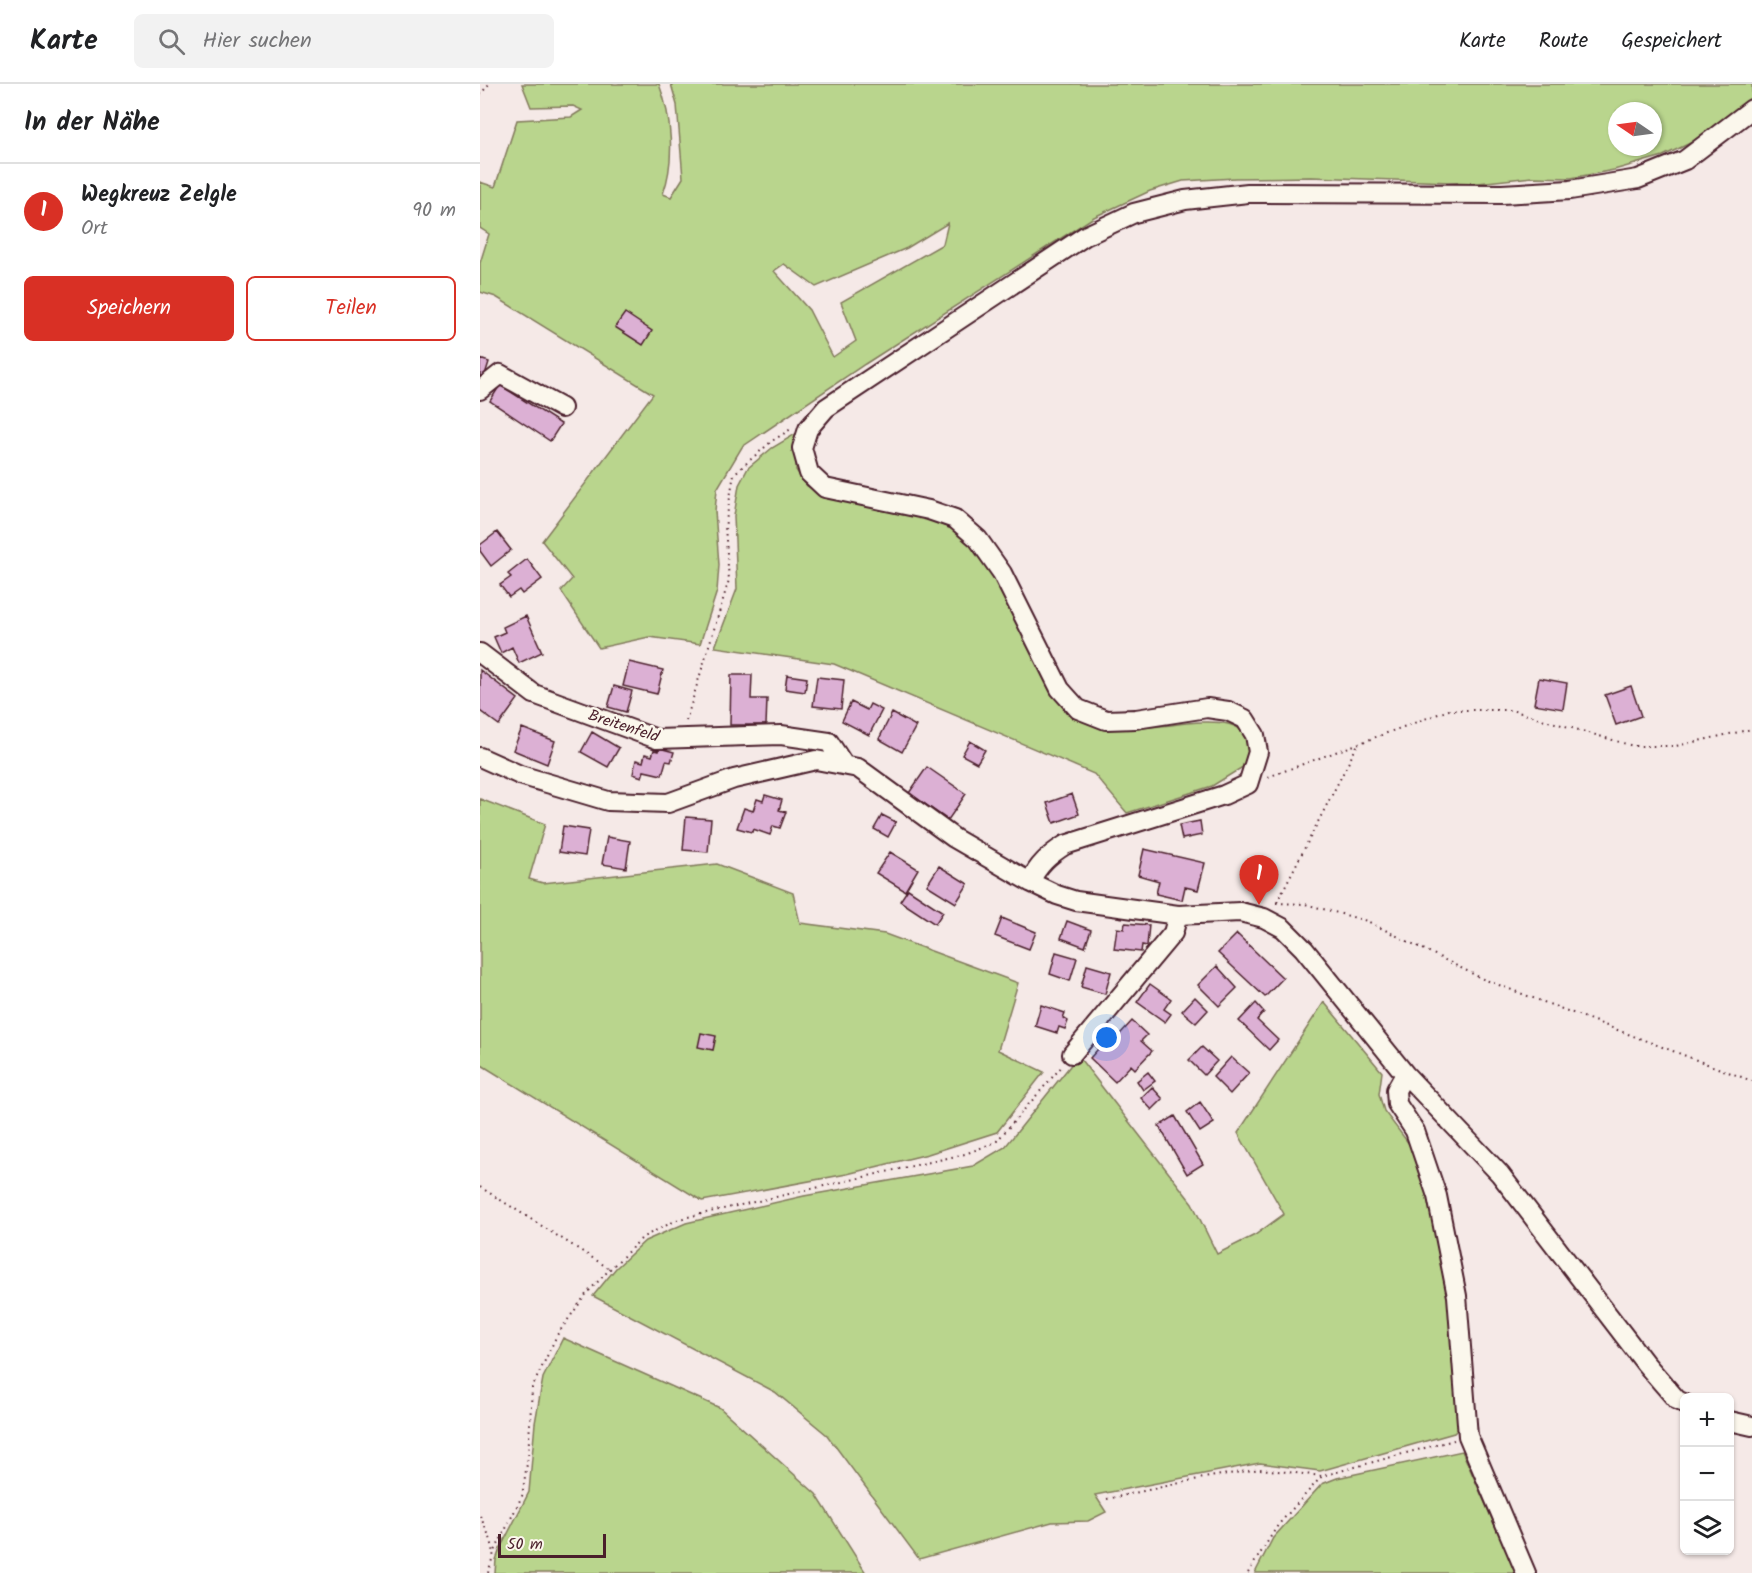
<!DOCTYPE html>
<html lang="de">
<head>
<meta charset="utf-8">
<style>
	:root { --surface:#fff; --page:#f2f2f2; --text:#202124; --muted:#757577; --line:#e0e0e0; --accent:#d93025 }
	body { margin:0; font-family:Kalam,sans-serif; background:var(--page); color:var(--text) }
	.controls { position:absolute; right:18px; bottom:18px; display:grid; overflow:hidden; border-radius:9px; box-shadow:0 2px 4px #0004 }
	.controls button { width:54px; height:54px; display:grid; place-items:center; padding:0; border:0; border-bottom:2px solid var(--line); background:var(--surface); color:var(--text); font:30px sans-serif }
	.compass { position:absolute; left:1128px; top:18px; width:54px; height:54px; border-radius:50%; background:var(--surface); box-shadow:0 2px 4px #0004; rotate:283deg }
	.scale { position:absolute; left:18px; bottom:15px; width:108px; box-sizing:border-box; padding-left:6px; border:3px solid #4a1f2b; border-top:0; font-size:16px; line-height:21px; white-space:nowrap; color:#4a1f2b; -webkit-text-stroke:4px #fbf7ec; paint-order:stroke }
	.you { position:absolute; left:627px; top:954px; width:21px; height:21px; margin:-15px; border:4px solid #fff; border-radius:50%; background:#1a73e8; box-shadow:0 0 0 9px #1a73e833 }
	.badge { display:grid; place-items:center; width:39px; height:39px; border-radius:50%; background:var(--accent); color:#fff; font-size:20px; font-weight:700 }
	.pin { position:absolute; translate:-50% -50px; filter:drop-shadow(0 2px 3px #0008) }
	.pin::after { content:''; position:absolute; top:32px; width:21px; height:18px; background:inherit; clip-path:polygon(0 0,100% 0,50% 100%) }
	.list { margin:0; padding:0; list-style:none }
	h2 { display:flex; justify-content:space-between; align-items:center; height:78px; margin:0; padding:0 24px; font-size:26px }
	h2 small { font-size:20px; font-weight:400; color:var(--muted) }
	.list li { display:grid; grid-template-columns:39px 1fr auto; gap:18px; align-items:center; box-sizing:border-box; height:96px; padding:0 24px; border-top:2px solid var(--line) }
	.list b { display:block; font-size:22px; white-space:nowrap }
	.list p { margin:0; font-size:20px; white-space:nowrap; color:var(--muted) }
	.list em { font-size:20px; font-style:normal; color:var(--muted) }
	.actions { display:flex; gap:12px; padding:18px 24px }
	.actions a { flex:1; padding:14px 0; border:2px solid var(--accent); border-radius:9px; text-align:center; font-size:21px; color:var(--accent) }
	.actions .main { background:var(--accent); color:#fff }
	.icon { flex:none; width:33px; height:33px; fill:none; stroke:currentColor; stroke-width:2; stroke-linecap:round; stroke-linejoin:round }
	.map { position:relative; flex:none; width:1272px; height:1489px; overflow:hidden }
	header { display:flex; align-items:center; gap:36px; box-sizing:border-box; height:84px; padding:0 30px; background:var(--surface); border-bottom:2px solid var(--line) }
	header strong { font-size:28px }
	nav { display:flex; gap:33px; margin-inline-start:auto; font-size:21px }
	.search { width:420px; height:54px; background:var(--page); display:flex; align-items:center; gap:15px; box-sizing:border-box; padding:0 21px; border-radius:9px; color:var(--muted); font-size:22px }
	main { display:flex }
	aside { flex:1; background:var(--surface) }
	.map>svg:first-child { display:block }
</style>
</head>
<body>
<header>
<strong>Karte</strong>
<div class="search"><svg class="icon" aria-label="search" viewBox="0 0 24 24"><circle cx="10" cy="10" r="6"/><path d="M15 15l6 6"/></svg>Hier suchen</div>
<nav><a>Karte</a><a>Route</a><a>Gespeichert</a></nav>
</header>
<main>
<aside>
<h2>In der Nähe<small></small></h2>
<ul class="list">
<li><span class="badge">1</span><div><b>Wegkreuz Zelgle</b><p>Ort</p></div><em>90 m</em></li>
</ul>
<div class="actions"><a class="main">Speichern</a><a>Teilen</a></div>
</aside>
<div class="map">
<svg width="1272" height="1489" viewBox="0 0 1272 1489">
	<rect width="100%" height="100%" fill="#f5e9e7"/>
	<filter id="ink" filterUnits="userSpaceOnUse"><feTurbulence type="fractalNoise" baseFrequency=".0167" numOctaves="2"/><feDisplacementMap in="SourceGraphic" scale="12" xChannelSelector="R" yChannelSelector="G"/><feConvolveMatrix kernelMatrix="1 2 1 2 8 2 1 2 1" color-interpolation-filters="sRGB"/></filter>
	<g filter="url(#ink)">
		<path fill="#b9d58d" stroke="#827a5c" stroke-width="1.5" fill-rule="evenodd" d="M42,0H179C192,34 195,76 183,110L191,113L203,94L197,21L191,0H1272V20L1225,52L1183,72L1134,86L1091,94L1052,93L998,99L831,93L755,94L703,97L670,107L614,133L385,280L262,363L237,405L235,427L239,481L237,507L220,560L169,553L119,564L81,507L92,495L62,457L173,310L16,213L0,208V179L9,150L0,144V98L15,103L37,36L91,33L102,26L93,22L51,23ZM1137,27H1173V63H1137ZM468,139L463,160L361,218L376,257L353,273L329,226L294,187L304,180L336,203L427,164Z
			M317,349L316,386L327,402L351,414L445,434L472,445L489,457L510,480L586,629C600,636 614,643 630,644C646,645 664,644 681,642C714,639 785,624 766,681L732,702L647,729L614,690L354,580L235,563L257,505L254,432L259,401L268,384L292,364Z
			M0,715L65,740L49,795L63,799L237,780L313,809L320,839L405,850L538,899L518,966L564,988L517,1048L448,1070L367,1090L222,1117L0,980Z
			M844,918L902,988L899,1010L904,1027L939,1073L965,1176L977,1307L978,1345L974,1349L840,1387L780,1379L615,1411L626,1428L608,1437L572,1438L439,1475L347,1351L295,1308L113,1212L136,1184L165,1157L206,1139L324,1112L493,1082L525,1063L598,972L712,1119L737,1170L775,1151L804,1130L758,1049Z
			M83,1254L240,1324L336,1410L386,1489H15L16,1476L20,1465L49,1408L55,1339L63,1294Z
			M982,1367L1036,1489H775L793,1454L842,1400L857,1394Z"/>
		<path fill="#dcb0d4" stroke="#4a1f2b" stroke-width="1.5" d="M145,229L172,247L163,261L135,243Z
			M0,275L9,278L4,294L0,292Z
			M20,301L81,340L70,357L10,317Z
			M17,448L31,466L11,482L0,467V461Z
			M47,475L62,495L42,510L39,506L29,513L20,501L31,493L28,490Z
			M46,532L62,568L39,579L32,563L21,569L14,553L25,548L23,543Z
			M149,578L183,586L177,610L143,602Z
			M0,586L38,615L19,641L0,627Z
			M251,591H272L271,615H287L286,641H250Z
			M307,591L327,594L325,608L305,605Z
			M337,593L364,596L361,625L333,622Z
			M1059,594L1087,599L1083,625L1054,620Z
			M134,602L152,607L146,628L128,623Z
			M1151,602L1161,632L1136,641L1125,611Z
			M371,618L387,626L390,620L402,626L389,651L362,637Z
			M412,629L436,642L422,668L399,655Z
			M42,644L75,657L67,680L33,666Z
			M112,648L139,664L128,683L101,668Z
			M490,657L505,666L497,679L482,671Z
			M179,664L194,668L191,678L186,677L182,691L164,687L162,693L153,690L156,676L163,678L165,670L172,672L174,666L178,667Z
			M447,683L486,710L468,736L429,709Z
			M592,710L599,730L574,739L567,719Z
			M285,711L302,716L299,726L306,728L300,744L293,742L290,751L273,745L272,748L257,744L264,724L273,727L277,715L283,717Z
			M402,731L416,738L408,753L394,745Z
			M206,733L231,735L228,768L203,766Z
			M720,737L722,751L702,755L699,741Z
			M83,742L109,746L105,772L79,768Z
			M127,753L150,757L146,784L122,780Z
			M664,765L725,779L718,806L705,803L702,816L676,810L679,797L658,791Z
			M410,768L438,785L425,807L396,789Z
			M459,782L488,800L476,819L447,801Z
			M428,805L463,828L455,840L420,817Z
			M522,834L556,848L549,865L515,852Z
			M587,837L611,846L605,863L581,854Z
			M645,839L669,841L667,862L662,861L661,868L634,865L637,844L644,845Z
			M757,850L803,894L785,913L738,869Z
			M576,868L597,874L590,897L570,890Z
			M607,881L631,888L625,910L601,903Z
			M737,882L757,904L739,922L718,901Z
			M670,900L691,915L684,925L691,930L685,938L657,918Z
			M715,913L728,926L716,939L702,927Z
			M776,919L784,928L777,936L798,956L789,966L759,937Z
			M561,921L585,929L583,934L588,937L585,945L579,943L577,949L555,942Z
			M652,937L667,951L661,957L672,967L655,985L651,981L635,998L610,974L618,965L614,960L621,953L630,961Z
			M221,949L236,952L233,966L218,963Z
			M722,963L737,977L724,991L709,976Z
			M751,973L769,989L750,1010L733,993Z
			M668,988L675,997L663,1006L657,997Z
			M672,1003L683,1015L672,1026L661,1014Z
			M720,1018L734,1039L720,1048L707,1028Z
			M695,1032L723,1080L707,1090L679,1042Z"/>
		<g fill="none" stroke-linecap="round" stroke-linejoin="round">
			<g stroke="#4a1f2b" stroke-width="22">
				<path id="minor" d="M0,306L20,290L82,324
					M0,569L54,610L177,655L301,651L349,658L364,681
					M0,673L40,691L128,717L188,719L254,695L336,676L378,684L474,754L550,798L577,811L596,817L698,831L760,828L784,834L803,844L824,865L925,990L1020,1090L1165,1279L1197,1316L1204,1319
					M550,798C558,781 569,771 585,761L744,711L768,700L778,668L775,651L765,635L748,627L727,624L656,635L626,636L598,625L580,605L522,489L498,455L475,435L449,426L345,404L329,389L322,364L328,345L346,324L605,152L654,129L705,116L768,109L1022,110L1090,106L1158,95L1205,76L1272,25
					M592,970L693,849L698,831
					M925,990L916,1006L917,1020L935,1047L957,1112L977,1212L988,1352L1046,1489
					M1250,1337L1272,1342"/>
			</g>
			<path stroke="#4a1f2b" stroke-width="2" stroke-dasharray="1.5 4.5" stroke-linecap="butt" d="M0,11L9,0
				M206,637L249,496L245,443L254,390L292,357L311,345
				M788,693L969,626H1031L1153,662H1196L1272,645
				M797,818L878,660
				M796,819L825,820L887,837L1003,895L1272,997
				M0,1103L130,1185
				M627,1415L723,1394L780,1385L842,1392
				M0,1432L11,1456L14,1469
				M8,1489L14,1469L42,1412L48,1373L52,1304L77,1251L107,1209L130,1185L163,1153L199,1135L485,1070L516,1058L583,981
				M768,1489L798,1441L842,1392L974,1356"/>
			<use href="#minor" stroke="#fbf7ec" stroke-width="18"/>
		</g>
	</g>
	<g text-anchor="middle" stroke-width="5" stroke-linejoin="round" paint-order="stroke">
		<g font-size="16" fill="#4a1f2b" stroke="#fbf7ec">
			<text transform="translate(144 641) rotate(18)" y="6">Breitenfeld</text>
		</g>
	</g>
</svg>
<div class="controls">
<button>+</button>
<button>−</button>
<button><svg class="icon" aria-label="layers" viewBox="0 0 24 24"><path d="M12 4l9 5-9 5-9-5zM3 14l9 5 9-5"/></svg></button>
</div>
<svg class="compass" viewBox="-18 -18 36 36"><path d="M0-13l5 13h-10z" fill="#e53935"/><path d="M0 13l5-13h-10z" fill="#757577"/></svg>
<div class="scale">50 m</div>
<div class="you"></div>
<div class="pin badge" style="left:779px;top:821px">1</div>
</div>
</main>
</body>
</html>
